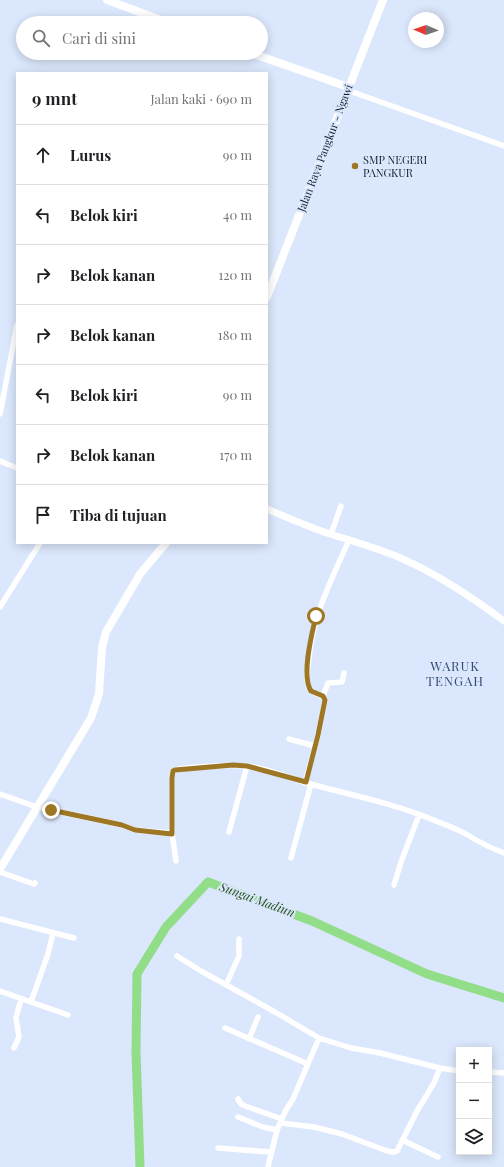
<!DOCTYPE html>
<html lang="id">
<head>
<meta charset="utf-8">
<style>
	:root { --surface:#fff; --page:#f6f6f6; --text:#202124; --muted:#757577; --line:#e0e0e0 }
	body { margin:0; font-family:"Playfair Display",serif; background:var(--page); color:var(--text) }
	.controls { position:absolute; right:12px; bottom:12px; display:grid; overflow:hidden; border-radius:0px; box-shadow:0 2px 10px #0003 }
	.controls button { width:36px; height:36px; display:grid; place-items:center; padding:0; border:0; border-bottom:1px solid var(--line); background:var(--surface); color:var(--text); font:20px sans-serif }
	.compass { position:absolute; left:408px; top:12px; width:36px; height:36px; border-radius:50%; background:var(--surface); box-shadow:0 2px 10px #0003; rotate:272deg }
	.stop { position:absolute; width:12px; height:12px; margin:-9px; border:3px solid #9e7724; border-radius:50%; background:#fff }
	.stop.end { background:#9e7724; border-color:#fff; box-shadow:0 1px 4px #0008 }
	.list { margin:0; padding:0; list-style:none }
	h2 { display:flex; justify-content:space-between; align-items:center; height:52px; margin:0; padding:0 16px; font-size:17px }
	h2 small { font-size:13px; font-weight:400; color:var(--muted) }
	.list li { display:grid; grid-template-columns:26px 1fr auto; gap:12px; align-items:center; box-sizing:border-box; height:60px; padding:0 16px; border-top:1px solid var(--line) }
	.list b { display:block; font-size:15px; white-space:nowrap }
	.list em { font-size:13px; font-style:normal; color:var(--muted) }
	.icon { flex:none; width:22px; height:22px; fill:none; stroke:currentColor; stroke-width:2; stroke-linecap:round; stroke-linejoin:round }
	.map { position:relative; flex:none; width:504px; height:1167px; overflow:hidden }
	.search { position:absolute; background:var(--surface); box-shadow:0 2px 10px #0003; left:16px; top:16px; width:252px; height:44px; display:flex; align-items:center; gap:10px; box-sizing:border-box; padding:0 14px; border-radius:22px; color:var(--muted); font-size:15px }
	.panel { position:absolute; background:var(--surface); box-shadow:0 2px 10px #0003; left:16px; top:72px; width:252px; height:472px; border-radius:0px }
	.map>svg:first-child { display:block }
</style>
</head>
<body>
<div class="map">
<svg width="504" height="1167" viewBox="0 0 504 1167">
	<rect width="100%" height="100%" fill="#dbe7fc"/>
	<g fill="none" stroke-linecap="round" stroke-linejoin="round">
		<path stroke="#92dd88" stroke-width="9" d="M140,1167L136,1052L137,974L166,927L208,882L312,921L427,974L504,998"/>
		<path stroke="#fff" stroke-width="5.5" d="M347,90L504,146
			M0,414L17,325
			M0,461L17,468
			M331,534L341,506
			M0,607L40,543
			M323,696L328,683L342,682L344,673
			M289,739L315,746
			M305,783L318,735L325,700C322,693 312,695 309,688C305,679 308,667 309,658C313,614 332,579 349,540
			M0,794L37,807L122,825L135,830L172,833V778L173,771C184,766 233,765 246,766C268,768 289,778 310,784C352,795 395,804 436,821C446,825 457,829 466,834C479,842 490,848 504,853
			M229,832L247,766
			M172,833L176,861
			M291,858L311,784
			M0,872L34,884L35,883
			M394,885L401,862L419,815
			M0,919L74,938
			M177,956L201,971L275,1012L319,1038L351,1048L380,1053L440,1068L459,1071
			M226,985L239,956V939
			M0,991L68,1015
			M31,1002L48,954L53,933
			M225,1028L308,1064
			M249,1039L258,1017
			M14,1048L19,1037L16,1018L21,999
			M489,1072L504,1073
			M238,1099L241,1104L245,1106L282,1119
			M238,1117L263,1127L277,1130
			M281,1123L314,1127L342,1134L387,1151L393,1152L397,1151L417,1111L434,1083L440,1068
			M402,1140L438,1157
			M218,1148L271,1152
			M268,1167L277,1130L286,1110L293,1099L319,1038"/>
		<path stroke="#fff" stroke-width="7" d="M267,509C288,518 309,527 330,534C355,542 381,549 405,560C441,576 473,598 504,621"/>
		<path stroke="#fff" stroke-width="8" d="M107,0L169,23
			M251,53L348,87
			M267,297L383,0
			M0,869L91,718L99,694L102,647L106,632L140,574L166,543"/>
	</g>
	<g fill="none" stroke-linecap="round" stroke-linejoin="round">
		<path stroke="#9e7724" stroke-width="5" d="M51,810L122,825L135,830L172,834V778L173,771L175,770L233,765L247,766L306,782L318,735L325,700L323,696L311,691C301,676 312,633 316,616"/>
	</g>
	<circle fill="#9e7724" stroke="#dbe7fc" stroke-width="1.5" cx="355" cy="166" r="4"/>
	<g text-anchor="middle" stroke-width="4" stroke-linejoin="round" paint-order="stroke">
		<g font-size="11" fill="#111c2e" stroke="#dbe7fc">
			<text transform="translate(325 148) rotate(-69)" y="4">Jalan Raya Pangkur - Ngawi</text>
		</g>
		<g font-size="11" fill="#111c2e" stroke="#dbe7fc" text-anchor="start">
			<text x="363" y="164">SMP NEGERI<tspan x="363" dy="13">PANGKUR</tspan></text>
		</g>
		<g font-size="12" font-style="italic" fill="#1d4e17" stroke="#dbe7fc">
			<text transform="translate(257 900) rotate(20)" y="4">Sungai Madiun</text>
		</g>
		<g font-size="13" letter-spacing="1" fill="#344c76" stroke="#dbe7fc">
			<text x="455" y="671">WARUK<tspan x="455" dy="15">TENGAH</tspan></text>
		</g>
	</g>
</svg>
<div class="controls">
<button>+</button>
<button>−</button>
<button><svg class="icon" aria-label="layers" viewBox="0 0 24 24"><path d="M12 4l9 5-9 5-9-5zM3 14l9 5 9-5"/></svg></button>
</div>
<svg class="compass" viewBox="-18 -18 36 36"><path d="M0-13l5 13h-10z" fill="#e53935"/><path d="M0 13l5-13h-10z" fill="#757577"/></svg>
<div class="stop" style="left:316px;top:616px"></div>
<div class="stop end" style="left:51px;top:810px"></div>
<div class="search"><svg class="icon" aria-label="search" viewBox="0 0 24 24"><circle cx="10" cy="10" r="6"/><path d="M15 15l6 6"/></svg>Cari di sini</div>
<section class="panel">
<h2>9 mnt<small>Jalan kaki · 690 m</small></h2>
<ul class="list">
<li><svg class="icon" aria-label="ahead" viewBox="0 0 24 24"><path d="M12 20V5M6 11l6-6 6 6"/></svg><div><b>Lurus</b></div><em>90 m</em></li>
<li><svg class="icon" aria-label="left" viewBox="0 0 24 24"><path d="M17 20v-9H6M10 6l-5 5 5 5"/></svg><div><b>Belok kiri</b></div><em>40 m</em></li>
<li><svg class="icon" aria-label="right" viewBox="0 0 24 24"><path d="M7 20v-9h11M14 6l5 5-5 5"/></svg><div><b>Belok kanan</b></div><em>120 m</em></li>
<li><svg class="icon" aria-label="right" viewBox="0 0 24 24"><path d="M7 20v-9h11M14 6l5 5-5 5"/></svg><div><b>Belok kanan</b></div><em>180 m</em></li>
<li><svg class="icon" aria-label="left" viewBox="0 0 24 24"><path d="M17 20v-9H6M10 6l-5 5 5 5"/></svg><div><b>Belok kiri</b></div><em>90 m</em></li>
<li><svg class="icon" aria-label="right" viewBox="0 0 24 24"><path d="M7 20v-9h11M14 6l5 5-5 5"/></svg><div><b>Belok kanan</b></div><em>170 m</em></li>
<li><svg class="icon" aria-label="arrive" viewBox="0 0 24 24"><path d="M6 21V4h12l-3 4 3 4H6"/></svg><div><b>Tiba di tujuan</b></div></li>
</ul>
</section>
</div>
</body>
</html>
